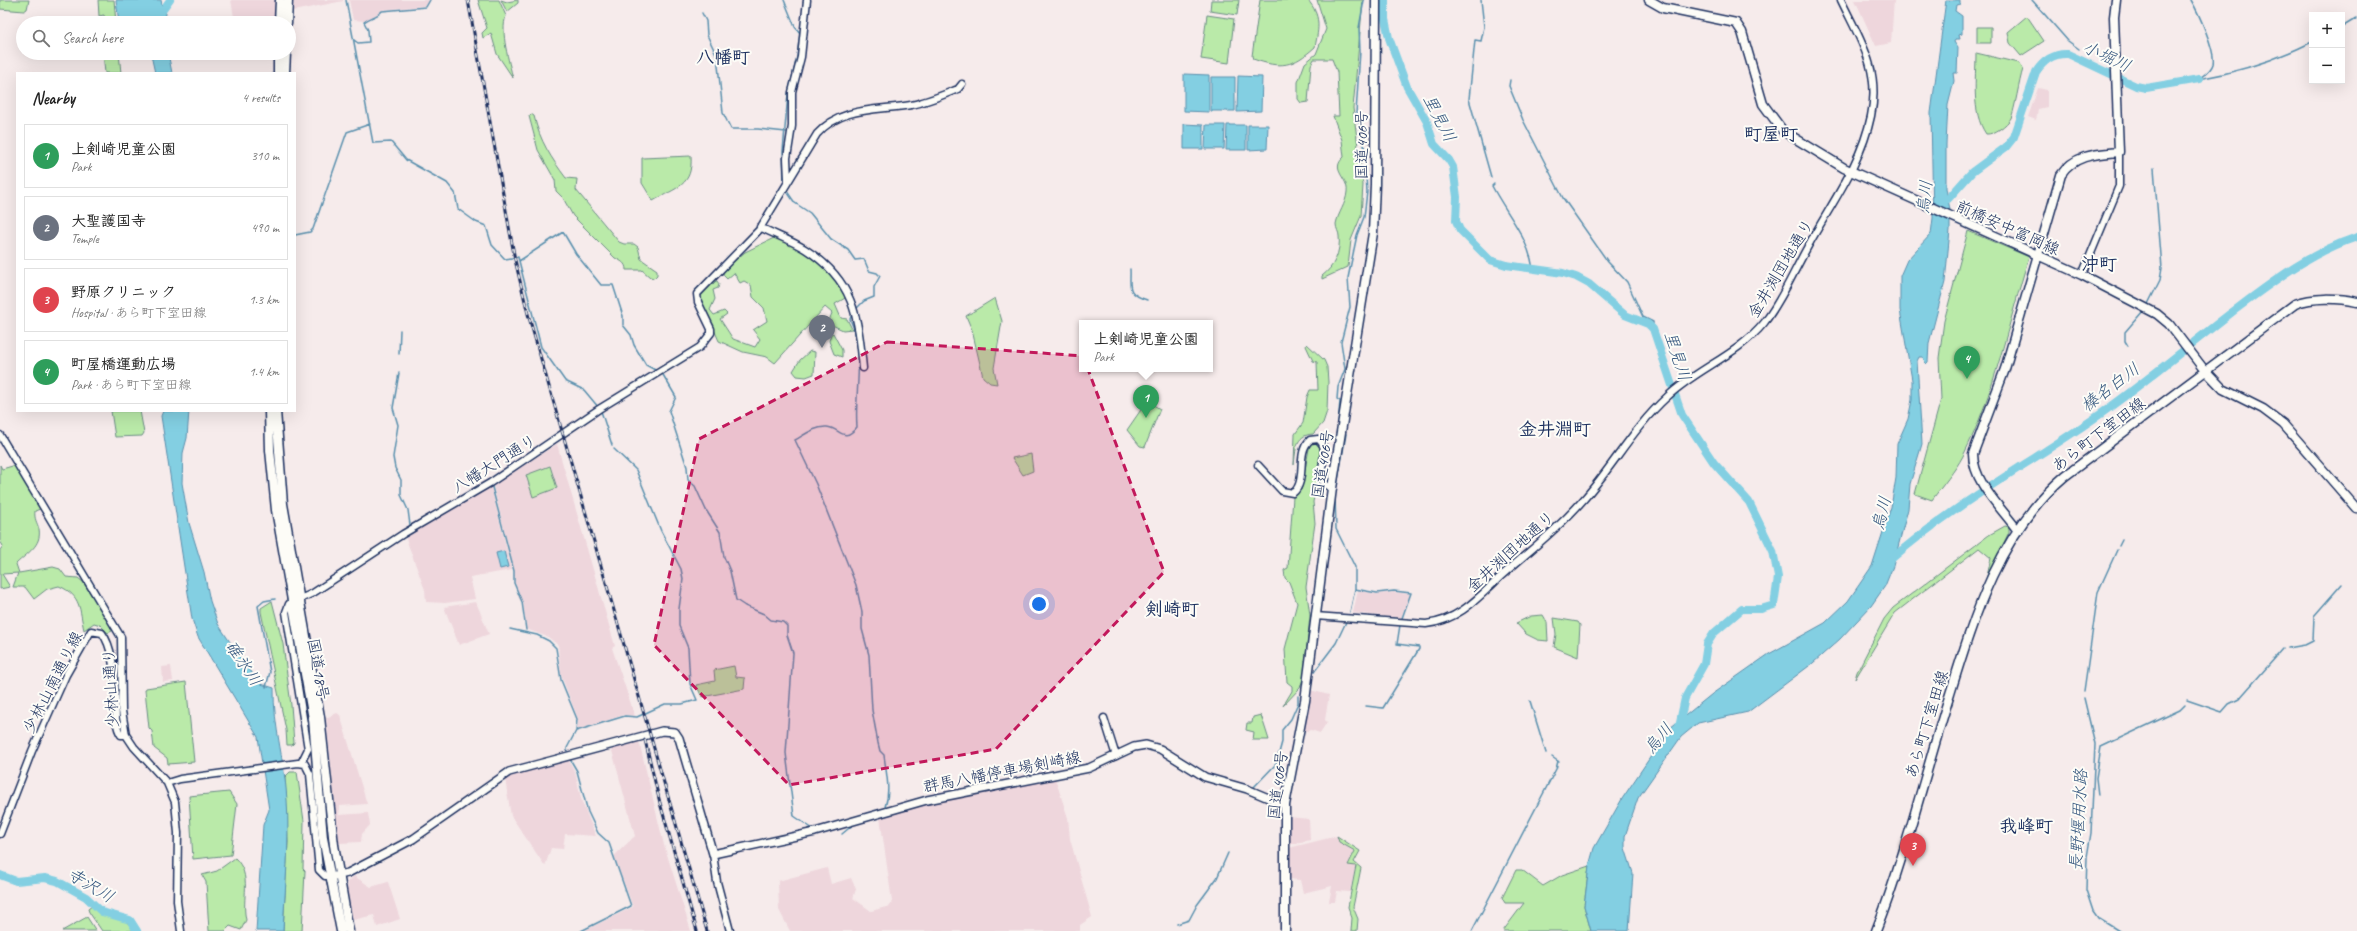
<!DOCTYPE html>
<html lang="en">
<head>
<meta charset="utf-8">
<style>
	:root { --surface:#fff; --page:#f6f6f6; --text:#222; --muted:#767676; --line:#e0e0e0; --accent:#0b8043 }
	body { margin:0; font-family:Caveat,"Klee One",sans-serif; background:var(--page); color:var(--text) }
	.controls { position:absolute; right:12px; top:12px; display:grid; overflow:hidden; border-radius:0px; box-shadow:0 4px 16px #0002 }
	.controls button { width:36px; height:36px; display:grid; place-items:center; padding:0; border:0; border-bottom:1px solid var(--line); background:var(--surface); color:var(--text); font:20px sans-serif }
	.you { position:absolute; left:1039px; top:604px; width:14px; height:14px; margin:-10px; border:3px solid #fff; border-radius:50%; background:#1a73e8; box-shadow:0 0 0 6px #1a73e833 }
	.badge { display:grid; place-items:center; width:26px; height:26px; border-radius:50%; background:var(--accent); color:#fff; font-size:13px; font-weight:700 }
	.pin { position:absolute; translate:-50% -33px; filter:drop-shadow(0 1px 2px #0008) }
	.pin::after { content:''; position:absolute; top:21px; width:14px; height:12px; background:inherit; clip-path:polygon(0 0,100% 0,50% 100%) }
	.popup { position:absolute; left:1079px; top:320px; width:134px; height:52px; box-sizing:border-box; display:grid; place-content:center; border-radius:0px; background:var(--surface); filter:drop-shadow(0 1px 3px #0005); font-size:13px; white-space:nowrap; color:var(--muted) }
	.popup b { font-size:15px; color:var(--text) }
	.popup::after { content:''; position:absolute; left:50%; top:100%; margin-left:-8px; border:8px solid transparent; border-top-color:var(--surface) }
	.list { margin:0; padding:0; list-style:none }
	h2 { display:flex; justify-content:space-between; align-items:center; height:52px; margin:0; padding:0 16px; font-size:17px }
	h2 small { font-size:13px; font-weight:400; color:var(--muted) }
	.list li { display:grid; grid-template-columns:26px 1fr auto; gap:12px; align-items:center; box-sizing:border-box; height:64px; margin:0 8px 8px; padding:0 8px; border:1px solid var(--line); border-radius:0px }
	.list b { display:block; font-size:15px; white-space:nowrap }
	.list p { margin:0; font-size:13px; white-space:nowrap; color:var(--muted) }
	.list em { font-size:13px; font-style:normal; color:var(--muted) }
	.icon { flex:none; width:22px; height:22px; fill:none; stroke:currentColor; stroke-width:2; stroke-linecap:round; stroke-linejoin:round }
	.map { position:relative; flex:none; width:2357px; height:931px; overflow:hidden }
	.search { position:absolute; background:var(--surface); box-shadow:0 4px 16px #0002; left:16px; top:16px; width:280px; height:44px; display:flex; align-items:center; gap:10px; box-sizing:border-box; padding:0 14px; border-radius:22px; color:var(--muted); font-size:15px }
	.panel { position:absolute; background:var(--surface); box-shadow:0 4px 16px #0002; left:16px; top:72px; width:280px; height:340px; border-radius:0px }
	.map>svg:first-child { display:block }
</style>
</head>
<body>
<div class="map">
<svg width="2357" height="931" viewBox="0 0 2357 931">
	<rect width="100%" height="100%" fill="#f6ebeb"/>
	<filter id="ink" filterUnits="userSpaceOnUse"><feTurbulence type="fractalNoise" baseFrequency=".025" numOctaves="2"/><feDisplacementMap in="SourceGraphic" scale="8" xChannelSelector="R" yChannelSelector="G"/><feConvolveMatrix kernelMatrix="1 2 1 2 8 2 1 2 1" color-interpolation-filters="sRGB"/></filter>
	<g filter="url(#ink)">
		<path fill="#eed6dc" d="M231,0H275L274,23H235Z
			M294,0H343V1L293,11Z
			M349,0H430L426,6L382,10L378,15L365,21L353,20Z
			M1855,0H1894L1891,43L1876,46Z
			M2038,88L2047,90V107L2038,109L2036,120L2028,117Z
			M557,444L615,646L612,648L635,716L624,715L577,730L578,719L561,675L558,645L548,637L526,629L523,602L519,599L515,583L514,571L493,485Z
			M491,486L512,570L470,577L475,599L445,603L426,602L425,590L406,539L408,536Z
			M1358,590L1376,594L1394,592L1410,594L1401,618L1353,613Z
			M476,602L489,634L459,645L444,607Z
			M171,666L173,681L163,682L162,667Z
			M1310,690L1329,695L1325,720L1327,722L1320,733L1311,730L1302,732Z
			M337,713L340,715L367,804L340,806L339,815L368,813L370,825L362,834L361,842L339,843L326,718Z
			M639,741L664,845L691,931H583L633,907L614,856L635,836L611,747Z
			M568,759L575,772L582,802L596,836L565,834L563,849L551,848L545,866L511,816L505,779L510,775Z
			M1055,778L1068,818L1070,839L1092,917L1080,925V931H790L779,910L778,881L827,868L831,884L851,878L856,889L853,898L871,911L890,906L892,901L880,817L924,804Z
			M1289,817L1309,819L1310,840L1288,845Z
			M1337,836L1339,842L1355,851L1348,864L1356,866L1350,892L1337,891L1335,902H1329L1332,886L1303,893L1300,880L1290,879L1289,848Z
			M354,876L371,887L388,882L400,919L377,927L374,915L353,920L347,890L348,882Z"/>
		<path fill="#baeaa9" stroke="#6a8c84" d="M0,0H29L27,9L24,11L0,9Z
			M98,0H114L116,23H105L104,15L99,16Z
			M478,0H499L506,16C500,32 509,62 513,78L497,54L491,33L483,38L482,33L487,28Z
			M501,0L507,2L518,0V3L507,12Z
			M1211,0H1239L1237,15L1210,11Z
			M1260,0H1308C1321,16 1319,27 1315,47C1293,67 1281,69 1253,59L1252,56Z
			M1317,0H1363L1353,108L1363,185L1361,216L1351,240L1348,267L1322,279V276C1334,267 1341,252 1339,236C1339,232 1336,229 1336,224C1338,213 1346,204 1347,192C1349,178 1329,170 1344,157L1342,140L1333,116H1339L1337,72L1332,59H1314L1311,65L1308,102L1301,103L1298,99V82L1305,63L1316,54L1326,29Z
			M1207,15L1234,19L1229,63L1201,59Z
			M2027,16L2044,41L2021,56L2010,43L2008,32Z
			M1977,27H1991V43H1977Z
			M103,53H119L121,73H105Z
			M1976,53L2019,63L2023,69C2019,81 2015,109 2011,118C2007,125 1994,135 1986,134C1971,112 1976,79 1976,53Z
			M531,114L534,116C540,141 551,158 566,178L577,179L576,190L619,242L624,244H634L638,247L641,259L657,270V275L654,278L650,277L642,270H626C626,263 621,261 615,258L573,216L563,198L556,191L555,180L538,150L529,116Z
			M691,156C693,186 677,187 653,201L642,183V158Z
			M1968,231L2029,257C2008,323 1995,393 1963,456C1955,471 1942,486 1932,500L1915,494L1941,399L1939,358L1944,321Z
			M776,237C806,251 829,268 847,297L835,304L841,318L847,319L852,329L843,330L832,325L830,318L832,313L825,307L775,363L767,357L743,352L719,341L700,297L711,281H717L719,284L718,288L713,290L715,299L710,310L714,315L724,311L727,314L720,319L733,339L755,347L760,339L753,330L767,321L764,308L753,297L751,285L744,281L740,283L734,273L727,279L723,275L724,270L745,252Z
			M995,298L1002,321L994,368L997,384L990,383L983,377L972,330L966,316Z
			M833,333L842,350V357L834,354L829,341L831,334Z
			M1307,344L1324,360L1327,367L1328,382L1327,411L1323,423L1313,434C1295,435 1296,450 1294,465L1295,434L1303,423L1307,397L1310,390H1318L1317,362L1313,361L1306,346Z
			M810,351L815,352L814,374L806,377L797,376L793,371L800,360Z
			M1147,401L1160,409L1145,447L1140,446L1127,430Z
			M111,411H140L144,433L142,436L115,437Z
			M1314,442L1320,448V469L1313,502L1315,523L1306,587L1310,615L1304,676L1300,688L1283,706L1292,691V686L1287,682L1285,649L1297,603L1289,582L1285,578L1284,570L1288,568L1293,497L1301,490L1310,444Z
			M1031,454L1033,471L1023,475L1012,458Z
			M0,465L2,469L16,465L40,509L35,511C34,519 37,522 39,529C42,546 27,553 16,564L19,573L53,567L60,569L66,577L78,578L83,582L110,624L112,631L108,633L100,625L94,623L84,630C79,609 82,596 59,586L47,589L34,599L25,587H13L18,573L2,574L10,587L0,589V550L3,546L0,541Z
			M550,466L557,488L533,497L526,475Z
			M2005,526L2009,527V532L1986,581L1991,558L1979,548L1895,613L1855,679L1857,672L1884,619L1893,608L1989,535Z
			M272,601L283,644L291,705L294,743L292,745H287L286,730L261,612V608Z
			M1543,615L1547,622L1548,641L1538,640L1526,634L1516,623L1531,616Z
			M1554,618L1578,622L1580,625L1578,657L1554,647L1556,634Z
			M734,666L736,677L745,678L744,689L702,697L696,685L715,681L714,670Z
			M186,682L194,762L168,764L167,758L154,748L152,731L149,728L145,690L146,688Z
			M1261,715L1269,740H1253L1254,732L1246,730L1247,723H1252L1253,717Z
			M290,772H297L304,821L303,869L305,871L302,931H283L288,842L285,777Z
			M229,792L237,804L231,855L193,859L189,796Z
			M1337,836L1360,851L1354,862L1361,868L1353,907L1358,919L1357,931H1351L1352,918L1348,907L1356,866L1348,865L1355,851L1339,842Z
			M235,858C253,875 241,899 246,920L241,930L230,926L225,931H209L206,882L202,875L217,871Z
			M1589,866L1584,906L1591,931H1503L1524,903H1505L1502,898L1516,870H1522L1543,886L1562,875Z
			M93,905C107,921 121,911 135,931H102L89,912L88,909Z
			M87,917L96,931H62Z"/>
		<path fill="#83cfe2" stroke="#598fad" d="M116,0H161L163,11L166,13L165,23H119Z
			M1946,0H1960V4L1956,5L1955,11L1962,16V34L1959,35L1960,39H1955L1954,42L1958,48L1957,73H1953L1954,81L1948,105L1946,144V188L1950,210V230L1945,282L1929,343L1928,362L1926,364L1923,357H1919L1917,361L1922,444L1910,484L1908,509L1893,566L1885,586L1871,606L1840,639L1813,663L1748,712L1698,723L1681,737L1638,798L1625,836V848L1633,873L1629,931H1591L1584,906L1589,866L1594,848L1622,799L1670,728L1712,694L1769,654L1825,623L1848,601L1872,566L1891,507L1896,478L1897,444L1908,419L1912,400V380L1900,310V276L1907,260L1931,234L1933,218L1931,113Z
			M145,53H168L172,73H155L151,55Z
			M1184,74L1209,75V112L1184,111Z
			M1238,76L1262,77L1261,111L1237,112Z
			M1211,77H1235V111H1211Z
			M1184,124L1203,125V149H1184Z
			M1206,125H1225L1224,149H1205Z
			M1227,125H1246V150H1226Z
			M1248,125H1268L1267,149L1248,150Z
			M163,411H189L187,438L183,453L182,483L189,523L204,572L210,601L218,624L244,663L261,684L274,688C273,726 285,762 287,800C290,844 285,887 283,931H256L263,825L269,810L258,737L198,637L192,619L161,416Z
			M504,551L508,567L500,569L496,553Z"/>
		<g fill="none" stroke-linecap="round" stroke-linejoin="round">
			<path stroke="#598fad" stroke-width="1.5" d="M346,0L373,143L391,142L406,160L447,183L455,193L458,209L476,222L486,226L492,245L505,259L518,257L541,347L565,381L584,390L599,408
				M784,0L795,27L800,33L797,57L788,94L783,151L784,184
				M1481,0L1484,27L1481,41L1475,40L1469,99L1491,177
				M2032,0L2068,41L2079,49
				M2191,0C2198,12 2216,51 2213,64C2211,71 2205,74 2200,78
				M702,13L706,21L707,35L717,56L723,113L731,129H758L786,132
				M2342,27L2357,18
				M354,40L358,43L369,42L368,30L364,22C370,17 377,17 382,11L426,7L430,0
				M2199,79C2238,72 2276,60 2312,42
				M1510,80L1509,86L1523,120L1563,198L1608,262L1627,282L1643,317L1653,322V329
				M1494,184L1492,186C1506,213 1529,238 1533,269
				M786,190L795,203L810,213L831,239L848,250L855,260L864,259L869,271L877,273L880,276L874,287V297L864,301L856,309
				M295,235L310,232L313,229L347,132L370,124
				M519,261L563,232L576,254L601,285H613L623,316V325L631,335L634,345L646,365L657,371
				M1130,269C1131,286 1125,293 1147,300
				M2147,306L2160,280L2162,268L2154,168
				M852,314L850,319C866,353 854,391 857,427C843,444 840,428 827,427C816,426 804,435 795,440L816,484L856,585L862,612V629L869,655L872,710L878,743L880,751L884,755C886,773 891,790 885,807
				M2128,346L2125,341V332L2143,311
				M399,354L400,330
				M399,373L393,408L398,425L393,457L395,468L401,480V495L408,510L410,525
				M662,373L676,397L669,411L687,467L688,480L695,486L706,510L720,532L724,557L730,571L736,600L745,606L764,614L771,620L783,622L787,626V635L793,653L786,753L794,816L813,829
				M601,411L612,445
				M1338,424L1340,401L1337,399L1338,387L1345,369L1341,342L1350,307L1348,278L1357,235L1364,217L1367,192L1364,143L1356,113L1360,51L1359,28L1364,0
				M1337,486L1346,434
				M492,487L514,571V583L522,602L526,630
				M1335,496L1336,529L1355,567V589L1350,612
				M2119,546L2122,540
				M1355,589L1377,593L1394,591L1411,593L1401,621
				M510,629L537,635L549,641L556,648L561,680L577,719L576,731L567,748V751
				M2288,648L2305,645L2313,641L2314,616L2342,584
				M1314,672L1336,643L1346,622
				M266,687L270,672L258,606L264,601L275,599
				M2084,691L2098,592L2117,550
				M2084,698L2095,744L2091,833L2087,857L2086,890L2093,911L2098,918L2119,931
				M2187,700L2222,712L2229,704L2239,699L2283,649
				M1530,701L1546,753
				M1366,706L1383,708L1419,649V647L1397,644L1400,625
				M576,731L625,716L637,717L665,704H682L697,700L690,684L688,648L679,626V609L683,579L681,569L661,531L636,470L614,449
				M1552,757L1559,762
				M570,759L577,771L588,812L598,833L609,843L631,906L581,931
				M1253,788L1276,764L1282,742V730L1291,719L1298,703V696
				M2098,795L2096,778L2101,747L2180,710L2185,705
				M842,834L854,824
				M1177,924L1189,920L1197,905L1217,878L1228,853
				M1472,931L1556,769L1558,761"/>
			<path stroke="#83cfe2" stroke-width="8" d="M1385,0V19L1389,38L1407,87L1427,122L1434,144L1449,160L1453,167L1457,197L1456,221L1460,230L1490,260L1506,265L1563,273L1576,277L1589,284L1625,315L1648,324L1653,329L1682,415L1714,463L1749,502L1773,551L1778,577L1774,605L1761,609H1742L1714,633L1707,644L1704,664L1685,698L1678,731
				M157,18L170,0
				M1938,204L1948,199L1972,172L2006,147L2014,137L2036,72C2043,61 2054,53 2068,54L2136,86L2146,88L2199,79
				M1889,561C1954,504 2031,463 2102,413C2146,382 2188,346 2231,313C2271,283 2309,253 2357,237
				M0,875L16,881L45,878L57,881L86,897L102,912L130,920L137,931"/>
			<g stroke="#1b2f5e" stroke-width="9">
				<path id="tertiary" d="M788,180L787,158L792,126V92L801,57L807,0
					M760,227C775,235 791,240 805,249C854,280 858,316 863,368
					M2082,275L2119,186V152
					M0,435L121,637L122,711L126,735L134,747L167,783L175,802L178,833L177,901L181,931
					M1258,465L1282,491L1293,493C1308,481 1295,453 1310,440L1318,439C1332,449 1316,470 1324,484L1332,488
					M1315,616L1426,624C1458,621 1478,598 1500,577C1529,551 1559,528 1584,499C1613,466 1634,427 1667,397C1696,369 1738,355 1764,323C1782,300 1793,273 1807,248C1830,205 1861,165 1871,116C1881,69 1860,40 1841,0
					M1104,718L1116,756
					M301,763L308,749L286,612L289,604L313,593L403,534L490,483L599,409L700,347L711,333V329L698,302L697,294L759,230L817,134C842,106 877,111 911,105C927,102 943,95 958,89L962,84
					M167,783L180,779L298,763L305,764L310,774L319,870L325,876H330
					M0,834L32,751L66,675L91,631L102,633C113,647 114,674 115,691C117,705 113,723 121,735H126
					M713,854L717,882L730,931"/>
			</g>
			<g stroke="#1b2f5e" stroke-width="10">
				<path id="secondary" d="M335,876L348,873L413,839L509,772L662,731L675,732L679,738L713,854L815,832L927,800L1089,768L1134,747L1146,745L1160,749L1205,777L1247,789L1285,805"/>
			</g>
			<g stroke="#1b2f5e" stroke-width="11">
				<path id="primary" d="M1649,0L1663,8L1736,23L1742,32L1763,104L1783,131L1844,168L2082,275L2157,314L2169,324L2202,367L2223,389L2263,409L2283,424L2357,509
					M2018,531C2003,509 1973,483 1973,454L2005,369L2061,175C2075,154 2097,154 2119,152L2114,17L2116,0
					M1876,931C1906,854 1925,773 1950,694C1974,616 2000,531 2065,476L2295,304C2312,297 2340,298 2357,302"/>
			</g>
			<g stroke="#1b2f5e" stroke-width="11">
				<path id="trunk" d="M279,23L280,0
					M287,23L288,0
					M278,73V53
					M285,73L286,53
					M269,411L270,450L276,510L313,719L323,838L341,931
					M276,411L283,504L320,717L334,845L349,931
					M1285,931V805L1305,701L1332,488L1373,233L1375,184L1376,0"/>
			</g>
			<use href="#tertiary" stroke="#fdfcf7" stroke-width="6"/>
			<use href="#secondary" stroke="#fdfcf7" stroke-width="7"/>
			<use href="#primary" stroke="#fdfcf7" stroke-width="8"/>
			<use href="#trunk" stroke="#fdfcf7" stroke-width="8"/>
			<g stroke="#1b2f5e" stroke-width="3">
				<path id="rail" d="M468,0L515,260L528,314L707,931
					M645,740L660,803L697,931"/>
			</g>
			<use href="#rail" stroke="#fdfcf7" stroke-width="1.5" stroke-dasharray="4.5" stroke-linecap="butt"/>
		</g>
	</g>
	<path fill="#c2185b" fill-opacity="0.2" stroke="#c2185b" stroke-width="3" stroke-dasharray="8 5" stroke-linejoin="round" d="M887,342L1083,356L1164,572L996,749L789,785L654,645L699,439Z"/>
	<g text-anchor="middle" stroke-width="4" stroke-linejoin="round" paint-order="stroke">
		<g font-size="16" fill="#1b2f5e" stroke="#fdfcf7">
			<text transform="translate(1361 145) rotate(-90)" y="6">国道406号</text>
			<text transform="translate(2008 227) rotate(24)" y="6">前橋安中富岡線</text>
			<text transform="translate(1780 268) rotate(-59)" y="6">金井渕団地通り</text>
			<text transform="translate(2098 434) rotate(-37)" y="6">あら町下室田線</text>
			<text transform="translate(494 463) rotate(-32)" y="6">八幡大門通り</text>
			<text transform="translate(1322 464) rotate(-81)" y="6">国道406号</text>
			<text transform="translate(1510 551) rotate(-42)" y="6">金井渕団地通り</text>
			<text transform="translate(319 669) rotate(80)" y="6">国道18号</text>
			<text transform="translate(52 682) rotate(-63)" y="6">少林山南通り線</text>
			<text transform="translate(110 688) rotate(-93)" y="6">少林山通り</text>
			<text transform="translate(1926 724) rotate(-73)" y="6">あら町下室田線</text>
			<text transform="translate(1002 771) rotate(-11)" y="6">群馬八幡停車場剣崎線</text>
			<text transform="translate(1277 785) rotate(-83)" y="6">国道406号</text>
		</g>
		<g font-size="17" font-style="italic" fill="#35577f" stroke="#fdfcf7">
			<text transform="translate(2107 56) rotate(25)" y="6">小堀川</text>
			<text transform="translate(1440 118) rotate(63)" y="6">里見川</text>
			<text transform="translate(1924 197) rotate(-83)" y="6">烏川</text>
			<text transform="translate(1678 356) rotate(72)" y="6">里見川</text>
			<text transform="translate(2110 387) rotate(-37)" y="6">榛名白川</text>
			<text transform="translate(1881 513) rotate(-75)" y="6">烏川</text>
			<text transform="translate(244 663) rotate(56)" y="6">碓氷川</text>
			<text transform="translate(1658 738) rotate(-49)" y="6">烏川</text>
			<text transform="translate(2078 820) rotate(-87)" y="6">長野堰用水路</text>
			<text transform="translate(91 885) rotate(31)" y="6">寺沢川</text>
		</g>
		<g font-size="18" font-weight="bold" fill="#1b2f5e" stroke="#fdfcf7">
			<text x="723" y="63">八幡町</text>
			<text x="1771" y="140">町屋町</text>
			<text x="2099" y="270">沖町</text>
			<text x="1555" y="435">金井淵町</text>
			<text x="1172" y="615">剣崎町</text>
			<text x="2026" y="832">我峰町</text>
		</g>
	</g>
</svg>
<div class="controls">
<button>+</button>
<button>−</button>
</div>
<div class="you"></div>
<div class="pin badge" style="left:1146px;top:418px;background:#2e9e5b">1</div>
<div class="popup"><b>上剣崎児童公園</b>Park</div>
<div class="pin badge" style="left:822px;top:348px;background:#6b7280">2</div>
<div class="pin badge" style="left:1913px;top:866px;background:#e0444e">3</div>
<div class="pin badge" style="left:1967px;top:379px;background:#2e9e5b">4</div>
<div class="search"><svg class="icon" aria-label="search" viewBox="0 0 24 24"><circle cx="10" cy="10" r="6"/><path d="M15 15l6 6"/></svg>Search here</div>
<section class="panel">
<h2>Nearby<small>4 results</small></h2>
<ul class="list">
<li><span class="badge" style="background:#2e9e5b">1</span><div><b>上剣崎児童公園</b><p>Park</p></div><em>310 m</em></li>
<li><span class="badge" style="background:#6b7280">2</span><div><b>大聖護国寺</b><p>Temple</p></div><em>490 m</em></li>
<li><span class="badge" style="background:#e0444e">3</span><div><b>野原クリニック</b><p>Hospital · あら町下室田線</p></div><em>1.3 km</em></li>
<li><span class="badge" style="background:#2e9e5b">4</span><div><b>町屋橋運動広場</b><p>Park · あら町下室田線</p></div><em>1.4 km</em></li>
</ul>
</section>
</div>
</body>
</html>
